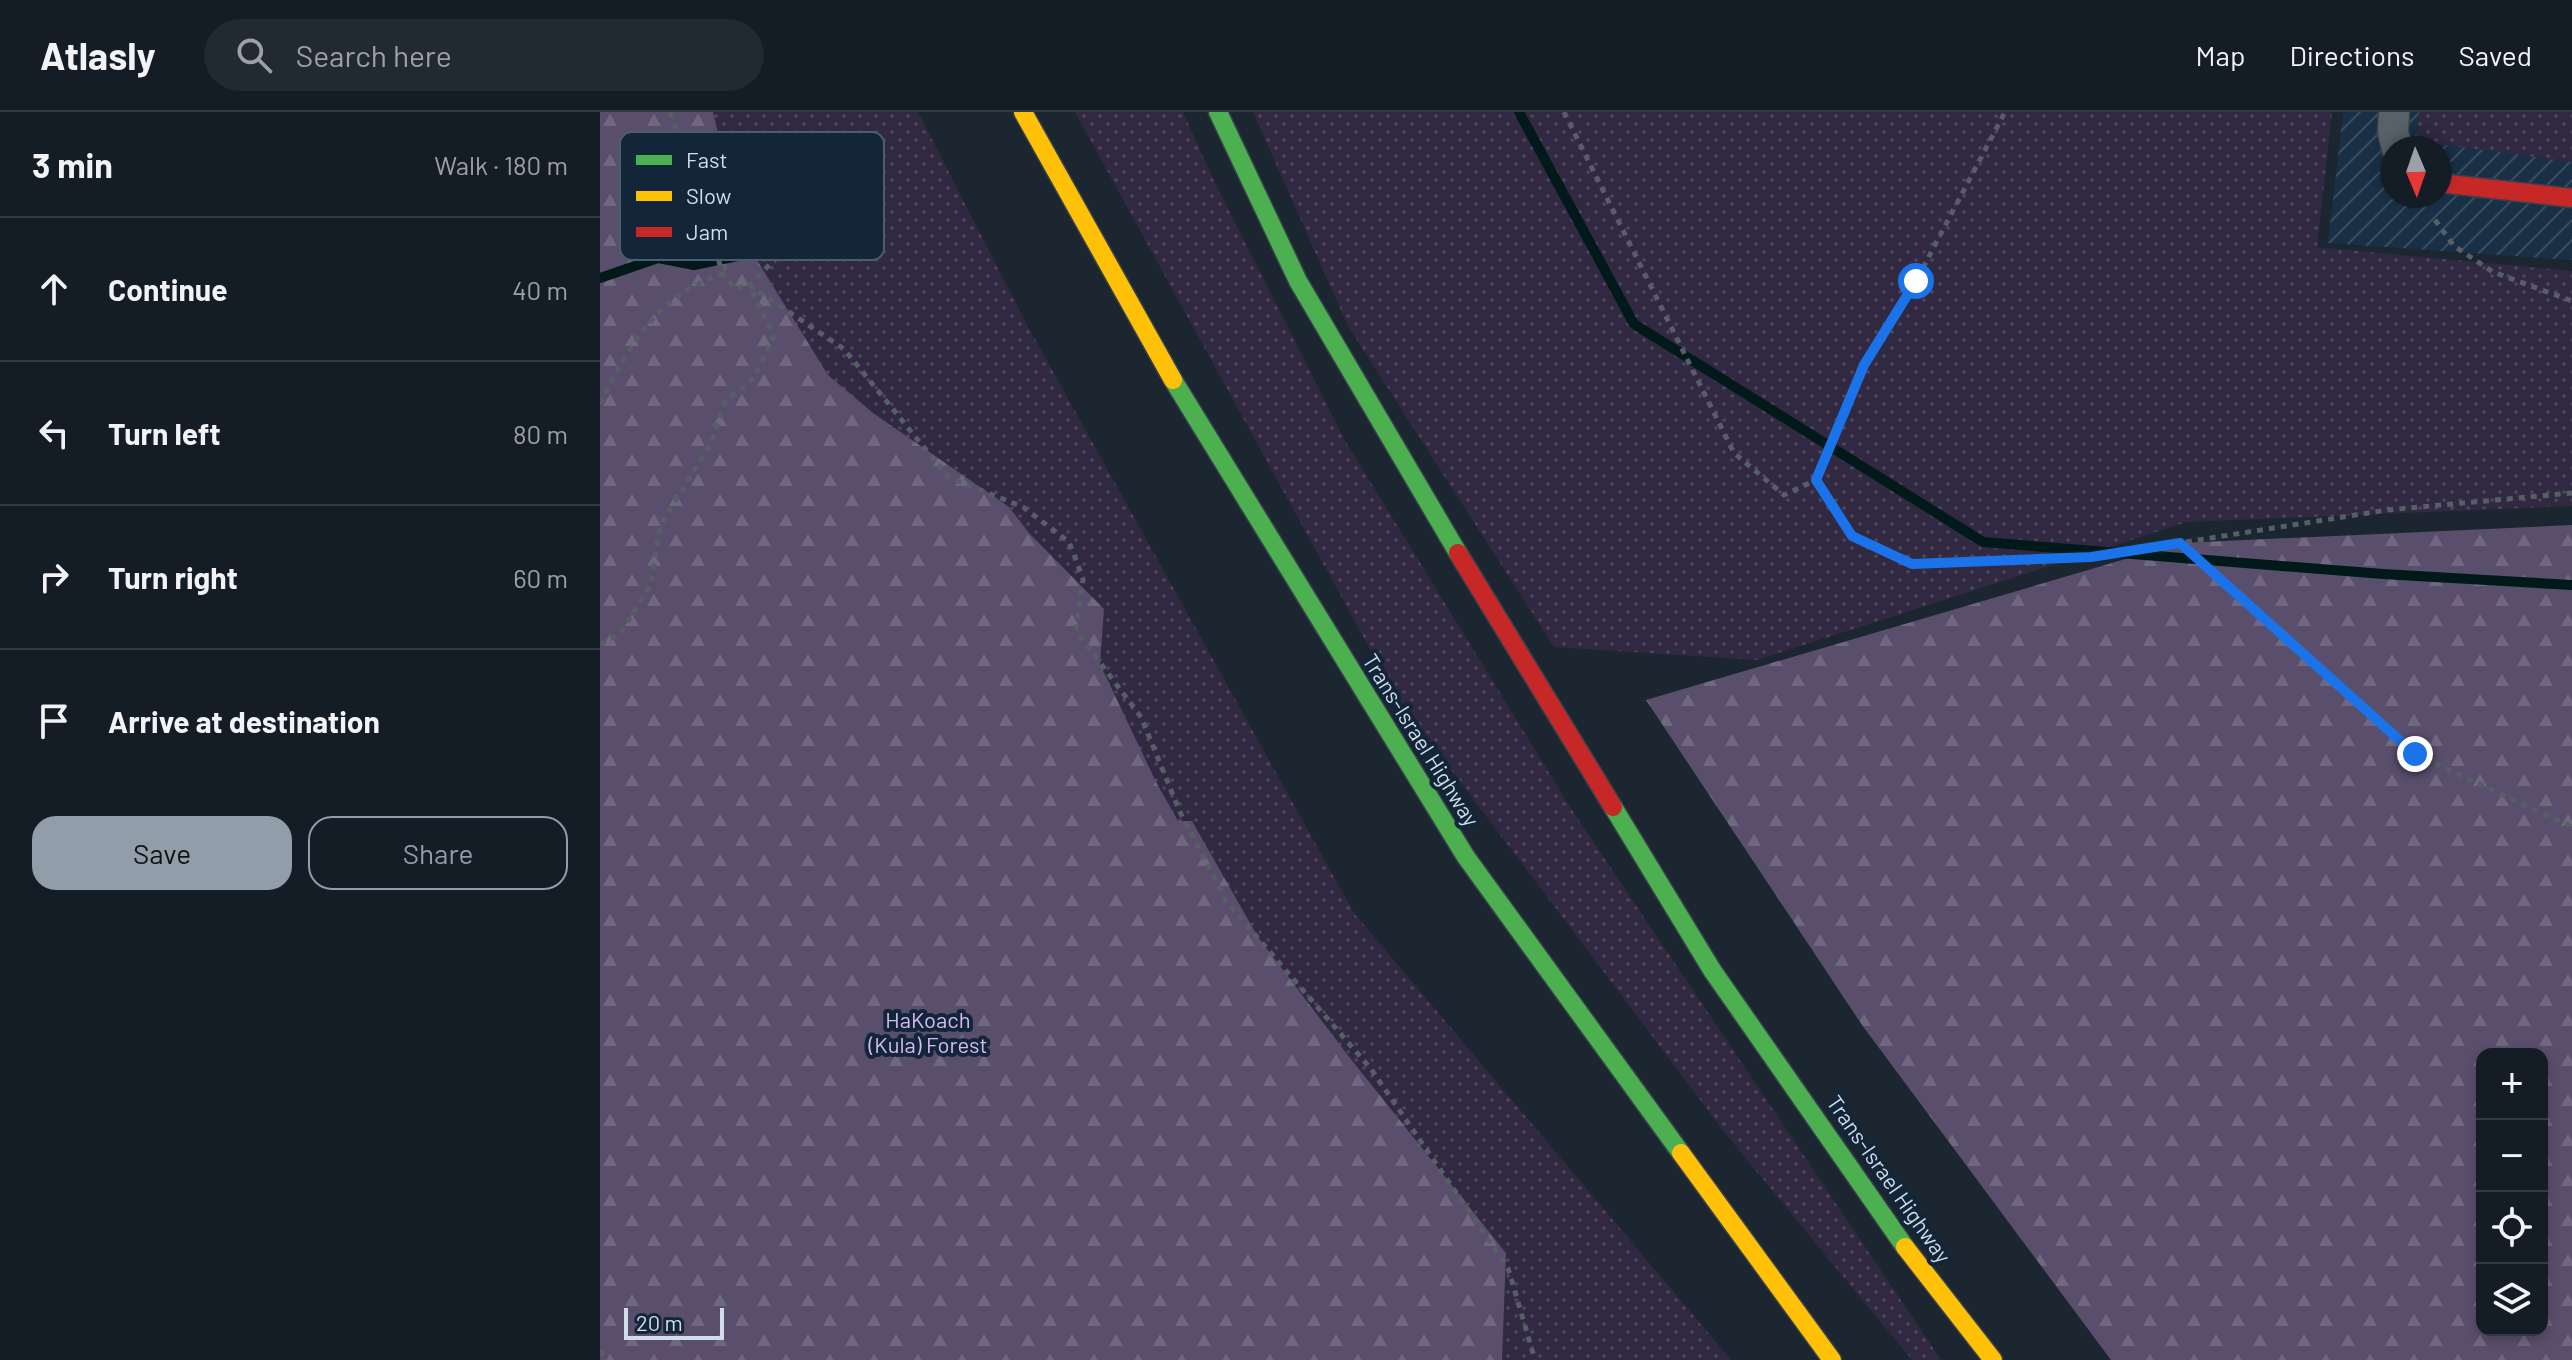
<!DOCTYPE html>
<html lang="en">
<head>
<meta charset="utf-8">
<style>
	:root { --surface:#141c25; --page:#212932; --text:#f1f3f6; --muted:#9da1a7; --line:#333a42; --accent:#919da9 }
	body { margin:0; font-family:Barlow,sans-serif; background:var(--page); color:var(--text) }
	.controls { position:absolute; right:24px; bottom:24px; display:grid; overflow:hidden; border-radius:16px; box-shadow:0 4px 12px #0003 }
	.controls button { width:72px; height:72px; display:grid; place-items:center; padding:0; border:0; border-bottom:2px solid var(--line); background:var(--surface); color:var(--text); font:40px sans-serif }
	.compass { position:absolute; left:1780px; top:24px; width:72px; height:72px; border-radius:50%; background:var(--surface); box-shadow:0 4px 12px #0003; rotate:178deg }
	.scale { position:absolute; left:24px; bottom:20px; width:100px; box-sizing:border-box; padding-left:8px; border:4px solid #d1dde9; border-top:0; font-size:22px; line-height:28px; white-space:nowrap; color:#d1dde9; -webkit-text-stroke:6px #132639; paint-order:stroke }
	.stop { position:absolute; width:24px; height:24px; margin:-18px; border:6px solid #1a73e8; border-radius:50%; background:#fff }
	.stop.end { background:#1a73e8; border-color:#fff; box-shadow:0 2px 8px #0008 }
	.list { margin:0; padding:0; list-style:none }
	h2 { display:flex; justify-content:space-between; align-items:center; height:104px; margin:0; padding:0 32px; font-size:34px }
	h2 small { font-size:26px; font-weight:400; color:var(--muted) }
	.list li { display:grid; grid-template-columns:52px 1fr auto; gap:24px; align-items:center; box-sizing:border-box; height:144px; padding:0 32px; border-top:2px solid var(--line) }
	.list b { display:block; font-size:30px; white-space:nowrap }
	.list em { font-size:26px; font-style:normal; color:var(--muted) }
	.actions { display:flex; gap:16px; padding:24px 32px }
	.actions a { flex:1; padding:18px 0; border:2px solid var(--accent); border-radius:24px; text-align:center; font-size:28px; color:var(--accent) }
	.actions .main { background:var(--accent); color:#111 }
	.icon { flex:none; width:44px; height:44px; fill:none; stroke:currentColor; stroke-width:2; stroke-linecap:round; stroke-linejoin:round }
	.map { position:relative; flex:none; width:1972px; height:1248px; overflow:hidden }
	header { display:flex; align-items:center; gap:48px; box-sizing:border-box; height:112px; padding:0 40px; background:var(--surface); border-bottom:2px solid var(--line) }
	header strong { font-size:38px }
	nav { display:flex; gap:44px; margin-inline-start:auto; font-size:28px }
	.search { width:560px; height:72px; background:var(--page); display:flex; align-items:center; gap:20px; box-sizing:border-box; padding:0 28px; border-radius:44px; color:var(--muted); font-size:30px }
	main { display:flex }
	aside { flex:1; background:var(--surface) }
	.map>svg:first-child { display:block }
</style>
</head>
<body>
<header>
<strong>Atlasly</strong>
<div class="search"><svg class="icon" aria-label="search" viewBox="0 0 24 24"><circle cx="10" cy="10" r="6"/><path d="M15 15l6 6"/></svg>Search here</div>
<nav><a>Map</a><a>Directions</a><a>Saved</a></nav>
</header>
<main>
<aside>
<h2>3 min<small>Walk · 180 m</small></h2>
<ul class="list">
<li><svg class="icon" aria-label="ahead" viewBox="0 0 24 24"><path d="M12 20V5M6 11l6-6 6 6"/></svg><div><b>Continue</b></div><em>40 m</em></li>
<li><svg class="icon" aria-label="left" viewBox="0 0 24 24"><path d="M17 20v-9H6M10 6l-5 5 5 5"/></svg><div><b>Turn left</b></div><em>80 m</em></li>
<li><svg class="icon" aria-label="right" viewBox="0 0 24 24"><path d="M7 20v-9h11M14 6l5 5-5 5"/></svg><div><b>Turn right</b></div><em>60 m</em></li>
<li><svg class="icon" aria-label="arrive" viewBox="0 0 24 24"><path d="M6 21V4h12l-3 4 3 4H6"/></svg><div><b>Arrive at destination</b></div></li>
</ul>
<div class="actions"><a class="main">Save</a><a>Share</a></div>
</aside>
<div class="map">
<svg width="1972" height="1248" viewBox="0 0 1972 1248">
	<defs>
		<pattern id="industrial-furrows" width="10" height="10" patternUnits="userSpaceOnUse" patternTransform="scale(2)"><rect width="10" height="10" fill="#182f45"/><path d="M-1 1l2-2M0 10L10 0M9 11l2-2" fill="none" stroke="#394d60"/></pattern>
		<pattern id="grass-dots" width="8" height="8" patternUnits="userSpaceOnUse" patternTransform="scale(2)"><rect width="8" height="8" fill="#312841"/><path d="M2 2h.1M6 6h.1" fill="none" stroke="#4e475c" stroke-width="1.8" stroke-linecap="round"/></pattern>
		<pattern id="forest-firs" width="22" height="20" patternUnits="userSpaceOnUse" patternTransform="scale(2)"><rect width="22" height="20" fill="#594e6c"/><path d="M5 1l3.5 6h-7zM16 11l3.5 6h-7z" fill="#706781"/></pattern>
	</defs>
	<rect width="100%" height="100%" fill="#1b2631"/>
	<path fill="url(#industrial-furrows)" fill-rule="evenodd" d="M1743,0H1972V148L1728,131ZM1792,36H1840V84H1792Z"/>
	<path fill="url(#grass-dots)" d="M0,0H318L427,213L754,801L1131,1248H697Z
		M475,0H583L614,69L744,327L970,695L1341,1248H1312L1129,1026L797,586Z
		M653,0H1732L1717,135L1972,159V394L1587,410L1157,548L954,535L748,214Z
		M1819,0H1972V50L1816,29Z"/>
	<path fill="url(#forest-firs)" fill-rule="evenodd" d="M0,0H113L142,124L228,263L273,301L409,395L429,421L504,497L500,552L556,670L578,709H592L658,825L750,946L906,1141L902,1248H0Z
		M1972,413V1248H1511L1262,913L1046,588L1580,431ZM1882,942H1942V1218H1882Z"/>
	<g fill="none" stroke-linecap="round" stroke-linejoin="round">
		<path stroke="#02191a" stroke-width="10" d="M919,0L1034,212L1383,430L1783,462L1972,473
			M0,166L58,146L94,153L225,126"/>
		<g stroke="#38414a" stroke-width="33">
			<path id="street" d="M1794,0L1793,20L1797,36"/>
		</g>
		<g stroke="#38414a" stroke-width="21">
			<path id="fast" d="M618,0L698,169L858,441
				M573,268L866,745L1081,1041
				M1013,695L1112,858L1305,1135"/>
		</g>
		<g stroke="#38414a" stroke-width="21">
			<path id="slow" d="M423,0L573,268
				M1081,1041L1232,1248
				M1305,1135L1393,1248"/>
		</g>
		<g stroke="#38414a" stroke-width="21">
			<path id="jam" d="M1840,71L1972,86
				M858,441L1013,695"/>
		</g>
		<path stroke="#565e66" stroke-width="5" stroke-dasharray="6 6" stroke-linecap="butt" d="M70,0L123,162L135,177L149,173L244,237L348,365L423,395L469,430L483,467L476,519L541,605L580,700L626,789L771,957L908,1156L935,1248
			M964,0L1134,341L1184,383L1216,368L1264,253L1316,169L1405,0
			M1835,108L1854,134L1893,160L1972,189
			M124,159L130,134L156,123L195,128L224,122
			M0,292C29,234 57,182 123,162
			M1216,368L1252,424L1312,452L1491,445L1787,398L1972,381
			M1581,432L1815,642L1972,715
			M0,532L20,522L51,472L60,414L110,333L125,290L154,266L174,224L149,173L195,128
			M0,1239L8,1248"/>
		<use href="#street" stroke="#586169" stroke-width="30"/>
		<use href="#fast" stroke="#4caf50" stroke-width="18"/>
		<use href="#slow" stroke="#ffc107" stroke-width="18"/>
		<use href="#jam" stroke="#c62828" stroke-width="18"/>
	</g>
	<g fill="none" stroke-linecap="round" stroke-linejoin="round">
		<path stroke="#1a73e8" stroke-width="10" d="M1316,169L1264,253L1216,368L1252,424L1312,452L1491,445L1580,431L1815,642"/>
	</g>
	<g text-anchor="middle" stroke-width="8" stroke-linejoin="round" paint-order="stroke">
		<g font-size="22" fill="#d1dde9" stroke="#132639">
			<text transform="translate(821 628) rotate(58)" y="8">Trans-Israel Highway</text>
			<text transform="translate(1289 1067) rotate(55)" y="8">Trans-Israel Highway</text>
		</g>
		<g font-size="22" fill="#d6bbf7" stroke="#132639">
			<text x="328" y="916">HaKoach<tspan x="328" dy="25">(Kula) Forest</tspan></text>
		</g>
	</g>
	<rect x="20" y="20" width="264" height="128" rx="12" fill="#132639" stroke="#4c5d6e" stroke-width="2"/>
	<rect x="36" y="43" width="36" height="10" fill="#4caf50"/>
	<rect x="36" y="79" width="36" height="10" fill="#ffc107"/>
	<rect x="36" y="115" width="36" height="10" fill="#c62828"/>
	<g font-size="22" fill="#d1dde9">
		<text x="86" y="56">Fast</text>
		<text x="86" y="92">Slow</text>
		<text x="86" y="128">Jam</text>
	</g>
</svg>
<div class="controls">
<button>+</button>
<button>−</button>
<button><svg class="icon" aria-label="locate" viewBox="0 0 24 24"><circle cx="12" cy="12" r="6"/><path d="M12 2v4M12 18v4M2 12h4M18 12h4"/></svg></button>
<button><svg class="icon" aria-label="layers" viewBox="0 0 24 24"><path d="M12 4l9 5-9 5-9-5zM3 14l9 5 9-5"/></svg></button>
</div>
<svg class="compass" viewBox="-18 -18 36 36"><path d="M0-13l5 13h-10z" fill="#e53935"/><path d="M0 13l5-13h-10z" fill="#9da1a7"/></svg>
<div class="scale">20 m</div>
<div class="stop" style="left:1316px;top:169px"></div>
<div class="stop end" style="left:1815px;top:642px"></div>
</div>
</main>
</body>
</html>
